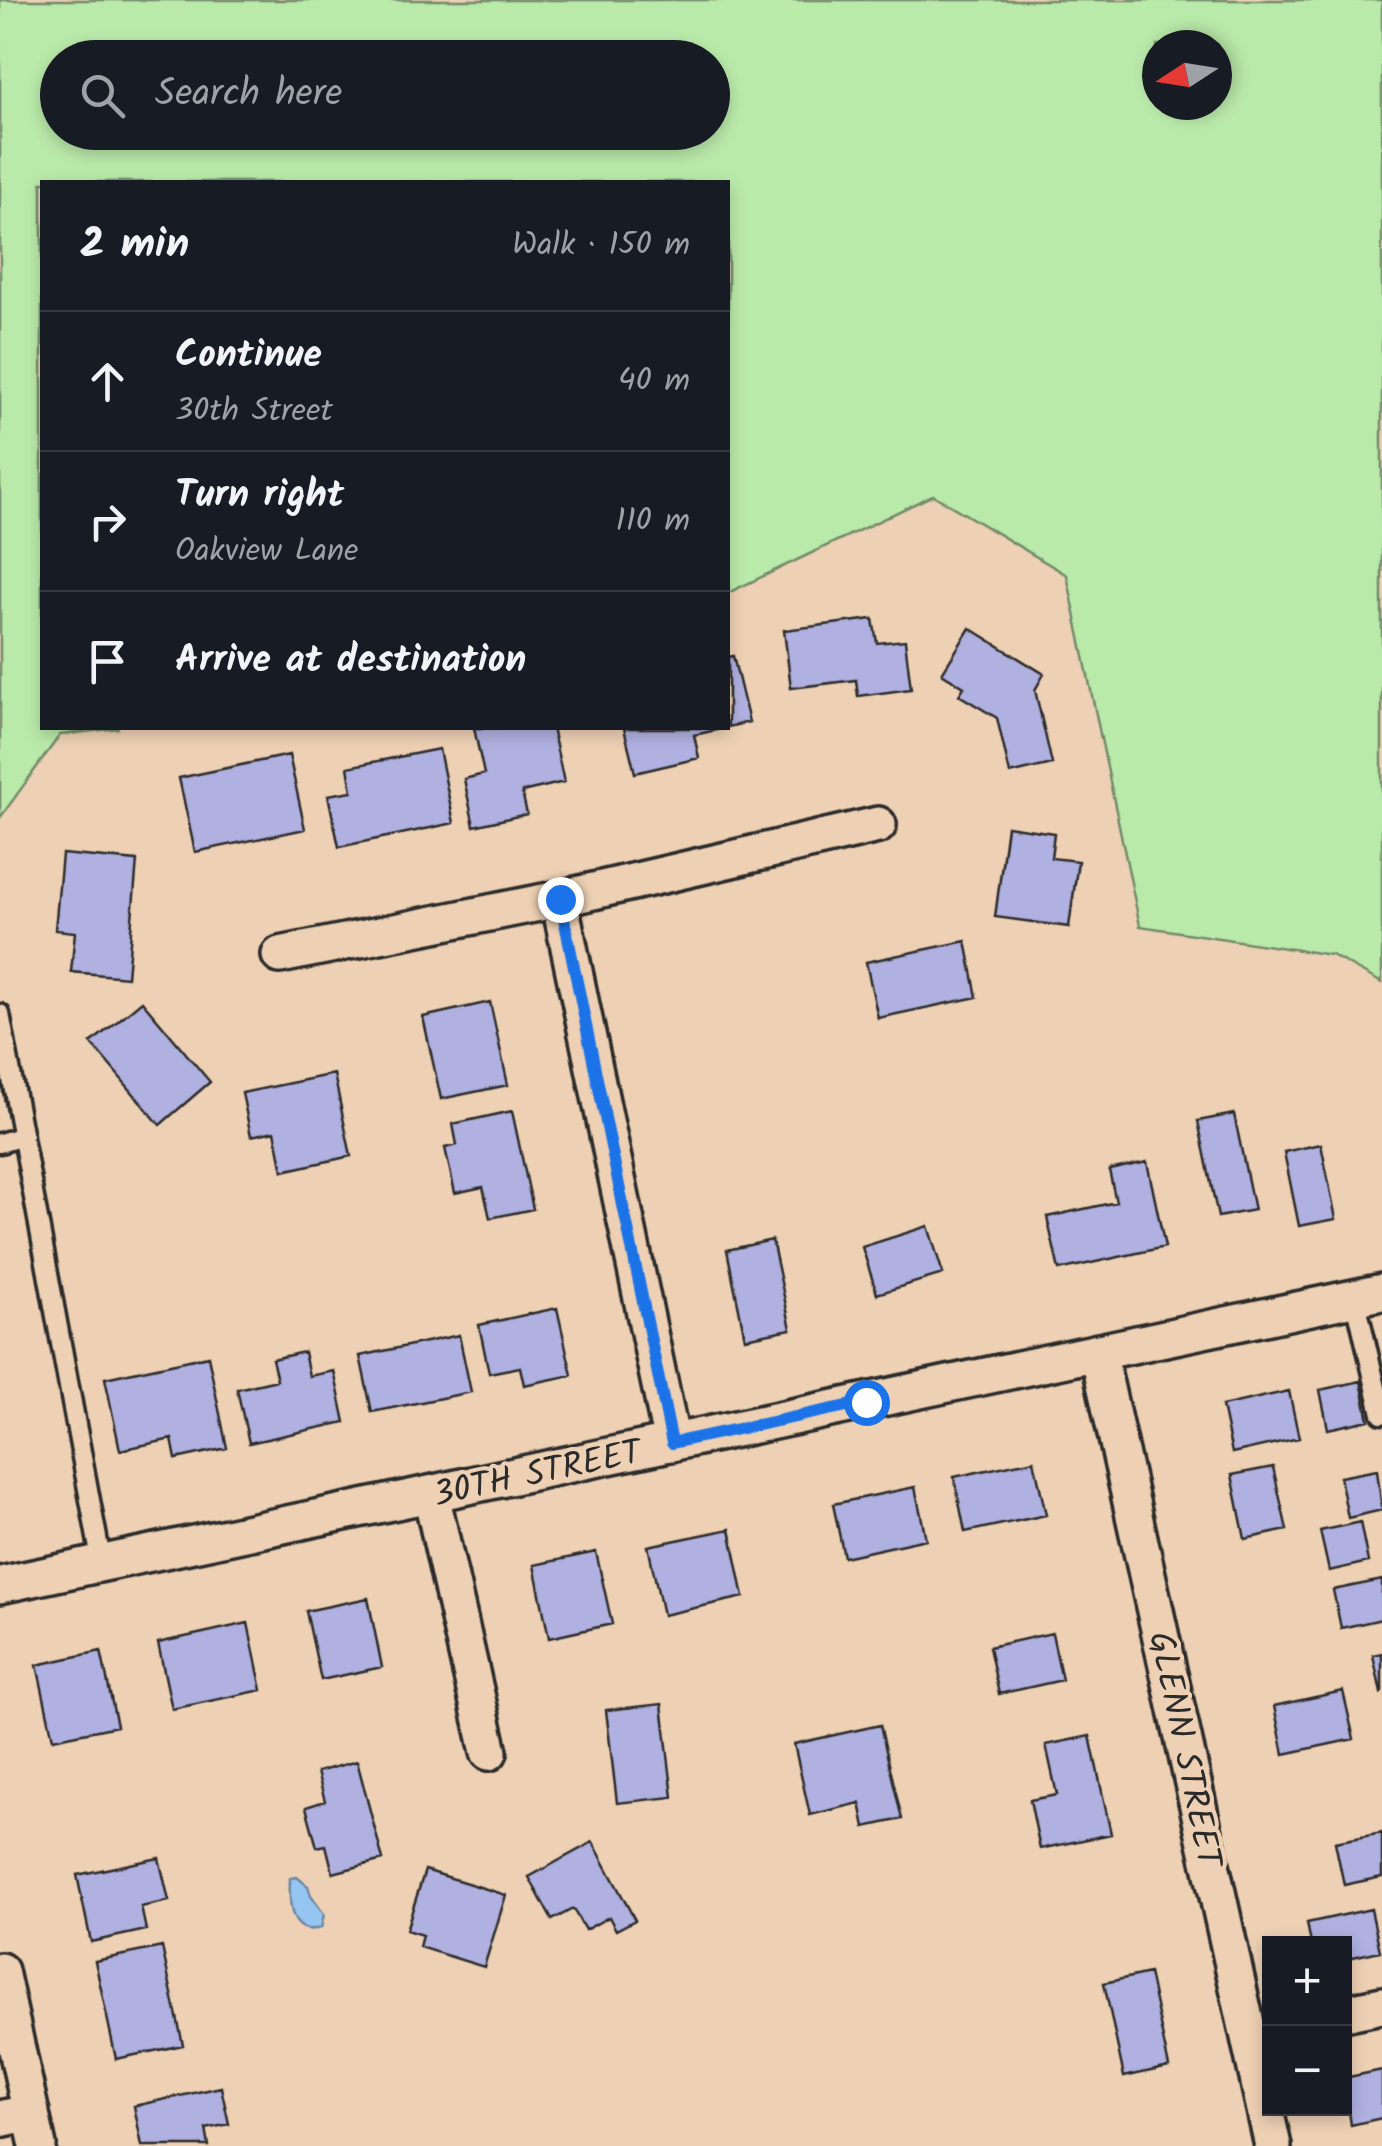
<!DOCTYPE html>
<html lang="en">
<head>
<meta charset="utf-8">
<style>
	:root { --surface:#171b24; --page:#242831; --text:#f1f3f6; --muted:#9ea1a6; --line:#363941 }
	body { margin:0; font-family:Kalam,sans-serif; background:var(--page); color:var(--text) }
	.controls { position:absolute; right:30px; bottom:30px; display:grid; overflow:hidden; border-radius:0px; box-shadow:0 5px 15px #0003 }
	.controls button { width:90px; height:90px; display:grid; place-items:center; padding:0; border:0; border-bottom:2px solid var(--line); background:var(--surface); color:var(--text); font:50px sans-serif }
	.compass { position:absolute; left:1142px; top:30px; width:90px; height:90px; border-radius:50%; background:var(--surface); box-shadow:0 5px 15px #0003; rotate:258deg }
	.stop { position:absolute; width:30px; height:30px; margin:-22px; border:8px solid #1a73e8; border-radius:50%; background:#fff }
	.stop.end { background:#1a73e8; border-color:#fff; box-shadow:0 2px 10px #0008 }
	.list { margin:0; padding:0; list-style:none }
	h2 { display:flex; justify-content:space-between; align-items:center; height:130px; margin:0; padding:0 40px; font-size:42px }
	h2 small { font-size:32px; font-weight:400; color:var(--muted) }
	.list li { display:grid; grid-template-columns:65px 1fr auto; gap:30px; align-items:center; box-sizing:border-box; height:140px; padding:0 40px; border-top:2px solid var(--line) }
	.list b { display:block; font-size:38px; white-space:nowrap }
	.list p { margin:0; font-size:32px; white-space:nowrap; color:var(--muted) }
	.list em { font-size:32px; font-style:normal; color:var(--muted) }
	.icon { flex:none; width:55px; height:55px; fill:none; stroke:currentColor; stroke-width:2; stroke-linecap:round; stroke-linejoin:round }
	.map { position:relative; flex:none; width:1382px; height:2146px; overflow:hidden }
	.search { position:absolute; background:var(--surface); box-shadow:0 5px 15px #0003; left:40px; top:40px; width:690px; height:110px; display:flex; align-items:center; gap:25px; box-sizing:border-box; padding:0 35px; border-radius:55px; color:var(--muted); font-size:38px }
	.panel { position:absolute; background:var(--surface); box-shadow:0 5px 15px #0003; left:40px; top:180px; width:690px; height:550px; border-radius:0px }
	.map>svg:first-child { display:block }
</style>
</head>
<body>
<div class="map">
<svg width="1382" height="2146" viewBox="0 0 1382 2146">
	<rect width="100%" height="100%" fill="#eed1b4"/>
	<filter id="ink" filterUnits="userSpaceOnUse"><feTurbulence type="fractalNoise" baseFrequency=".01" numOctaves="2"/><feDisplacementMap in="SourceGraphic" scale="20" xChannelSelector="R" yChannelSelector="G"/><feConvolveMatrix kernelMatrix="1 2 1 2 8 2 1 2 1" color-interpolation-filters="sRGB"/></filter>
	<g filter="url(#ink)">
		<path fill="#baeaaa" stroke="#728a6a" stroke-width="2.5" fill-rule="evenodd" d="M0,0H1382V983L1331,955L1140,926L1067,575L933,495L728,593V182H42V728H119L60,735L0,818ZM1157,45H1217V105H1157ZM58,58H712V132H58Z"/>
		<path fill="#97c5f2" stroke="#6c87a2" stroke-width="2.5" d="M297,1877L308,1886L311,1896L324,1914L321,1928C288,1937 289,1900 290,1878Z"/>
		<path fill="#b0b0e1" stroke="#2b2b2b" stroke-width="2.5" d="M873,619L877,643L905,640L911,689L858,696L856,680L791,688L784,630Z
			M970,628L1044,674L1035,690L1052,764L1010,774L997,718L959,695L964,687L942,673Z
			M733,656L749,722L728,727V657Z
			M474,728H552L564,782L522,792L527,814L474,826L464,779L484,774Z
			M624,728H725L694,735L699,758L635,773Z
			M439,749L454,823L339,847L328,795L352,791L348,767Z
			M289,755L305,829L195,852L179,778Z
			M1007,826L1054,833L1051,858L1078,861L1069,927L995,917Z
			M62,854L137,861L127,977L71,972L75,932L55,930Z
			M966,941L977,997L878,1018L866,962Z
			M142,1001L210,1082L160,1125L91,1043Z
			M490,1002L508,1085L441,1099L423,1017Z
			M334,1074L351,1156L283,1171L275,1131L251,1136L242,1093Z
			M512,1111L533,1209L490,1218L483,1187L455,1193L445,1148L457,1145L453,1124Z
			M1234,1114L1254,1210L1218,1217L1198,1121Z
			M1321,1144L1336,1219L1299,1226L1284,1152Z
			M1147,1162L1165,1247L1059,1270L1047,1217L1116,1202L1109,1170Z
			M928,1226L943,1274L877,1294L862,1247Z
			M772,1240L791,1329L745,1338L727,1250Z
			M557,1308L572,1375L524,1385L520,1367L489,1373L479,1325Z
			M459,1335L471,1392L372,1412L360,1356Z
			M304,1352L309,1376L334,1371L345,1422L249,1443L237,1389L277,1380L272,1359Z
			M208,1356L227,1448L176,1459L172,1439L120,1450L105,1378Z
			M1361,1381L1369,1420L1328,1429L1320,1390Z
			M1289,1391L1299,1438L1232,1453L1222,1406Z
			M1034,1460L1046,1515L965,1532L954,1477Z
			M1273,1467L1287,1530L1245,1539L1232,1475Z
			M1377,1470L1382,1510L1348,1518L1340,1477Z
			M915,1487L926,1539L844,1557L833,1504Z
			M1360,1522L1368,1562L1329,1571L1320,1531Z
			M730,1529L744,1597L663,1615L648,1546Z
			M596,1552L612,1624L549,1638L534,1565Z
			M1382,1580V1619L1341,1628L1333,1590Z
			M368,1598L382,1667L321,1680L306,1611Z
			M248,1623L262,1690L172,1709L158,1643Z
			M1052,1633L1062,1680L999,1694L989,1647Z
			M101,1651L117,1726L53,1739L37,1665Z
			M1382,1653V1692L1381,1693L1373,1655Z
			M1343,1691L1354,1739L1284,1754L1274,1706Z
			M662,1704L673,1797L617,1803L606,1710Z
			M880,1725L902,1819L865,1827L860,1803L810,1815L794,1744Z
			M1090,1736L1111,1834L1040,1849L1030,1800L1057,1795L1046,1745Z
			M357,1761L383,1860L333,1873L326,1845L317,1847L306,1807L325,1801L317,1772Z
			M1382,1833V1877L1344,1885L1335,1842Z
			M593,1842L635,1920L616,1930L609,1917L585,1930L573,1909L552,1920L529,1877Z
			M159,1858L169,1901L141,1907L146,1930L91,1942L77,1875Z
			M425,1870L506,1895L484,1967L419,1947L422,1935L406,1930Z
			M1371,1909L1380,1951L1344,1959V1944H1311L1307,1923Z
			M162,1947L183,2045L116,2059L95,1961Z
			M1149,1973L1169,2067L1124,2077L1104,1983Z
			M1382,2070V2118L1351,2125L1344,2078Z
			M221,2087L229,2124L206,2129L209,2146H142L134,2106Z"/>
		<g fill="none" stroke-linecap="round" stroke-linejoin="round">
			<g stroke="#2b2b2b" stroke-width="25">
				<path id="lane" d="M0,1014L102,1565
					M0,1143L23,1136
					M1355,1297L1382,1414"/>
			</g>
			<g stroke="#2b2b2b" stroke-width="42">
				<path id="street" d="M559,899L672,1443
					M280,955L559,899L878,825
					M1098,1352L1273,2146
					M431,1494L489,1752
					M0,1585L1382,1292
					M0,1971L38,2146
					M1344,2013L1382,2005
					M0,2119L31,2112"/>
			</g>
			<use href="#lane" stroke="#eed1b4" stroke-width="18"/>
			<use href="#street" stroke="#eed1b4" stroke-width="35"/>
		</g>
	</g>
	<g fill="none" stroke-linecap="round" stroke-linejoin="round" filter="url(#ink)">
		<path stroke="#1a73e8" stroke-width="12" d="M560,899L672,1443L866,1402"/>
	</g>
	<g text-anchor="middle" stroke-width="8" stroke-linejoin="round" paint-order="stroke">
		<g font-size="35" fill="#2b2b2b" stroke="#eed1b4">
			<text transform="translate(537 1472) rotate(-12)" y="12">30TH STREET</text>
			<text transform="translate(1186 1749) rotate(78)" y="12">GLENN STREET</text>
		</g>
	</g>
</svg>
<div class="controls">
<button>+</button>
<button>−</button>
</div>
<svg class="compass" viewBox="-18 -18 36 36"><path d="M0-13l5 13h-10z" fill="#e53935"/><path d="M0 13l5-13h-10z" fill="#9ea1a6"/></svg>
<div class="stop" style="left:866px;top:1402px"></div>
<div class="stop end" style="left:560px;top:899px"></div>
<div class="search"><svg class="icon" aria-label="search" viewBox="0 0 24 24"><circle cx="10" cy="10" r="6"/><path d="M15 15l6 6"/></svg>Search here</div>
<section class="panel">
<h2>2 min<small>Walk · 150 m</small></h2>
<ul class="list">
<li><svg class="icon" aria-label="ahead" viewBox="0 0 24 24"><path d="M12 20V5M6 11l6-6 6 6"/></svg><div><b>Continue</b><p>30th Street</p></div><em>40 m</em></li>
<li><svg class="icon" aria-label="right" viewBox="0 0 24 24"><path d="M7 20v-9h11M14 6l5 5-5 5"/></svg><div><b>Turn right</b><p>Oakview Lane</p></div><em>110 m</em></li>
<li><svg class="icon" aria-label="arrive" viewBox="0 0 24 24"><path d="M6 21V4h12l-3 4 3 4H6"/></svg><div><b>Arrive at destination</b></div></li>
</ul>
</section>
</div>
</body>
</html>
